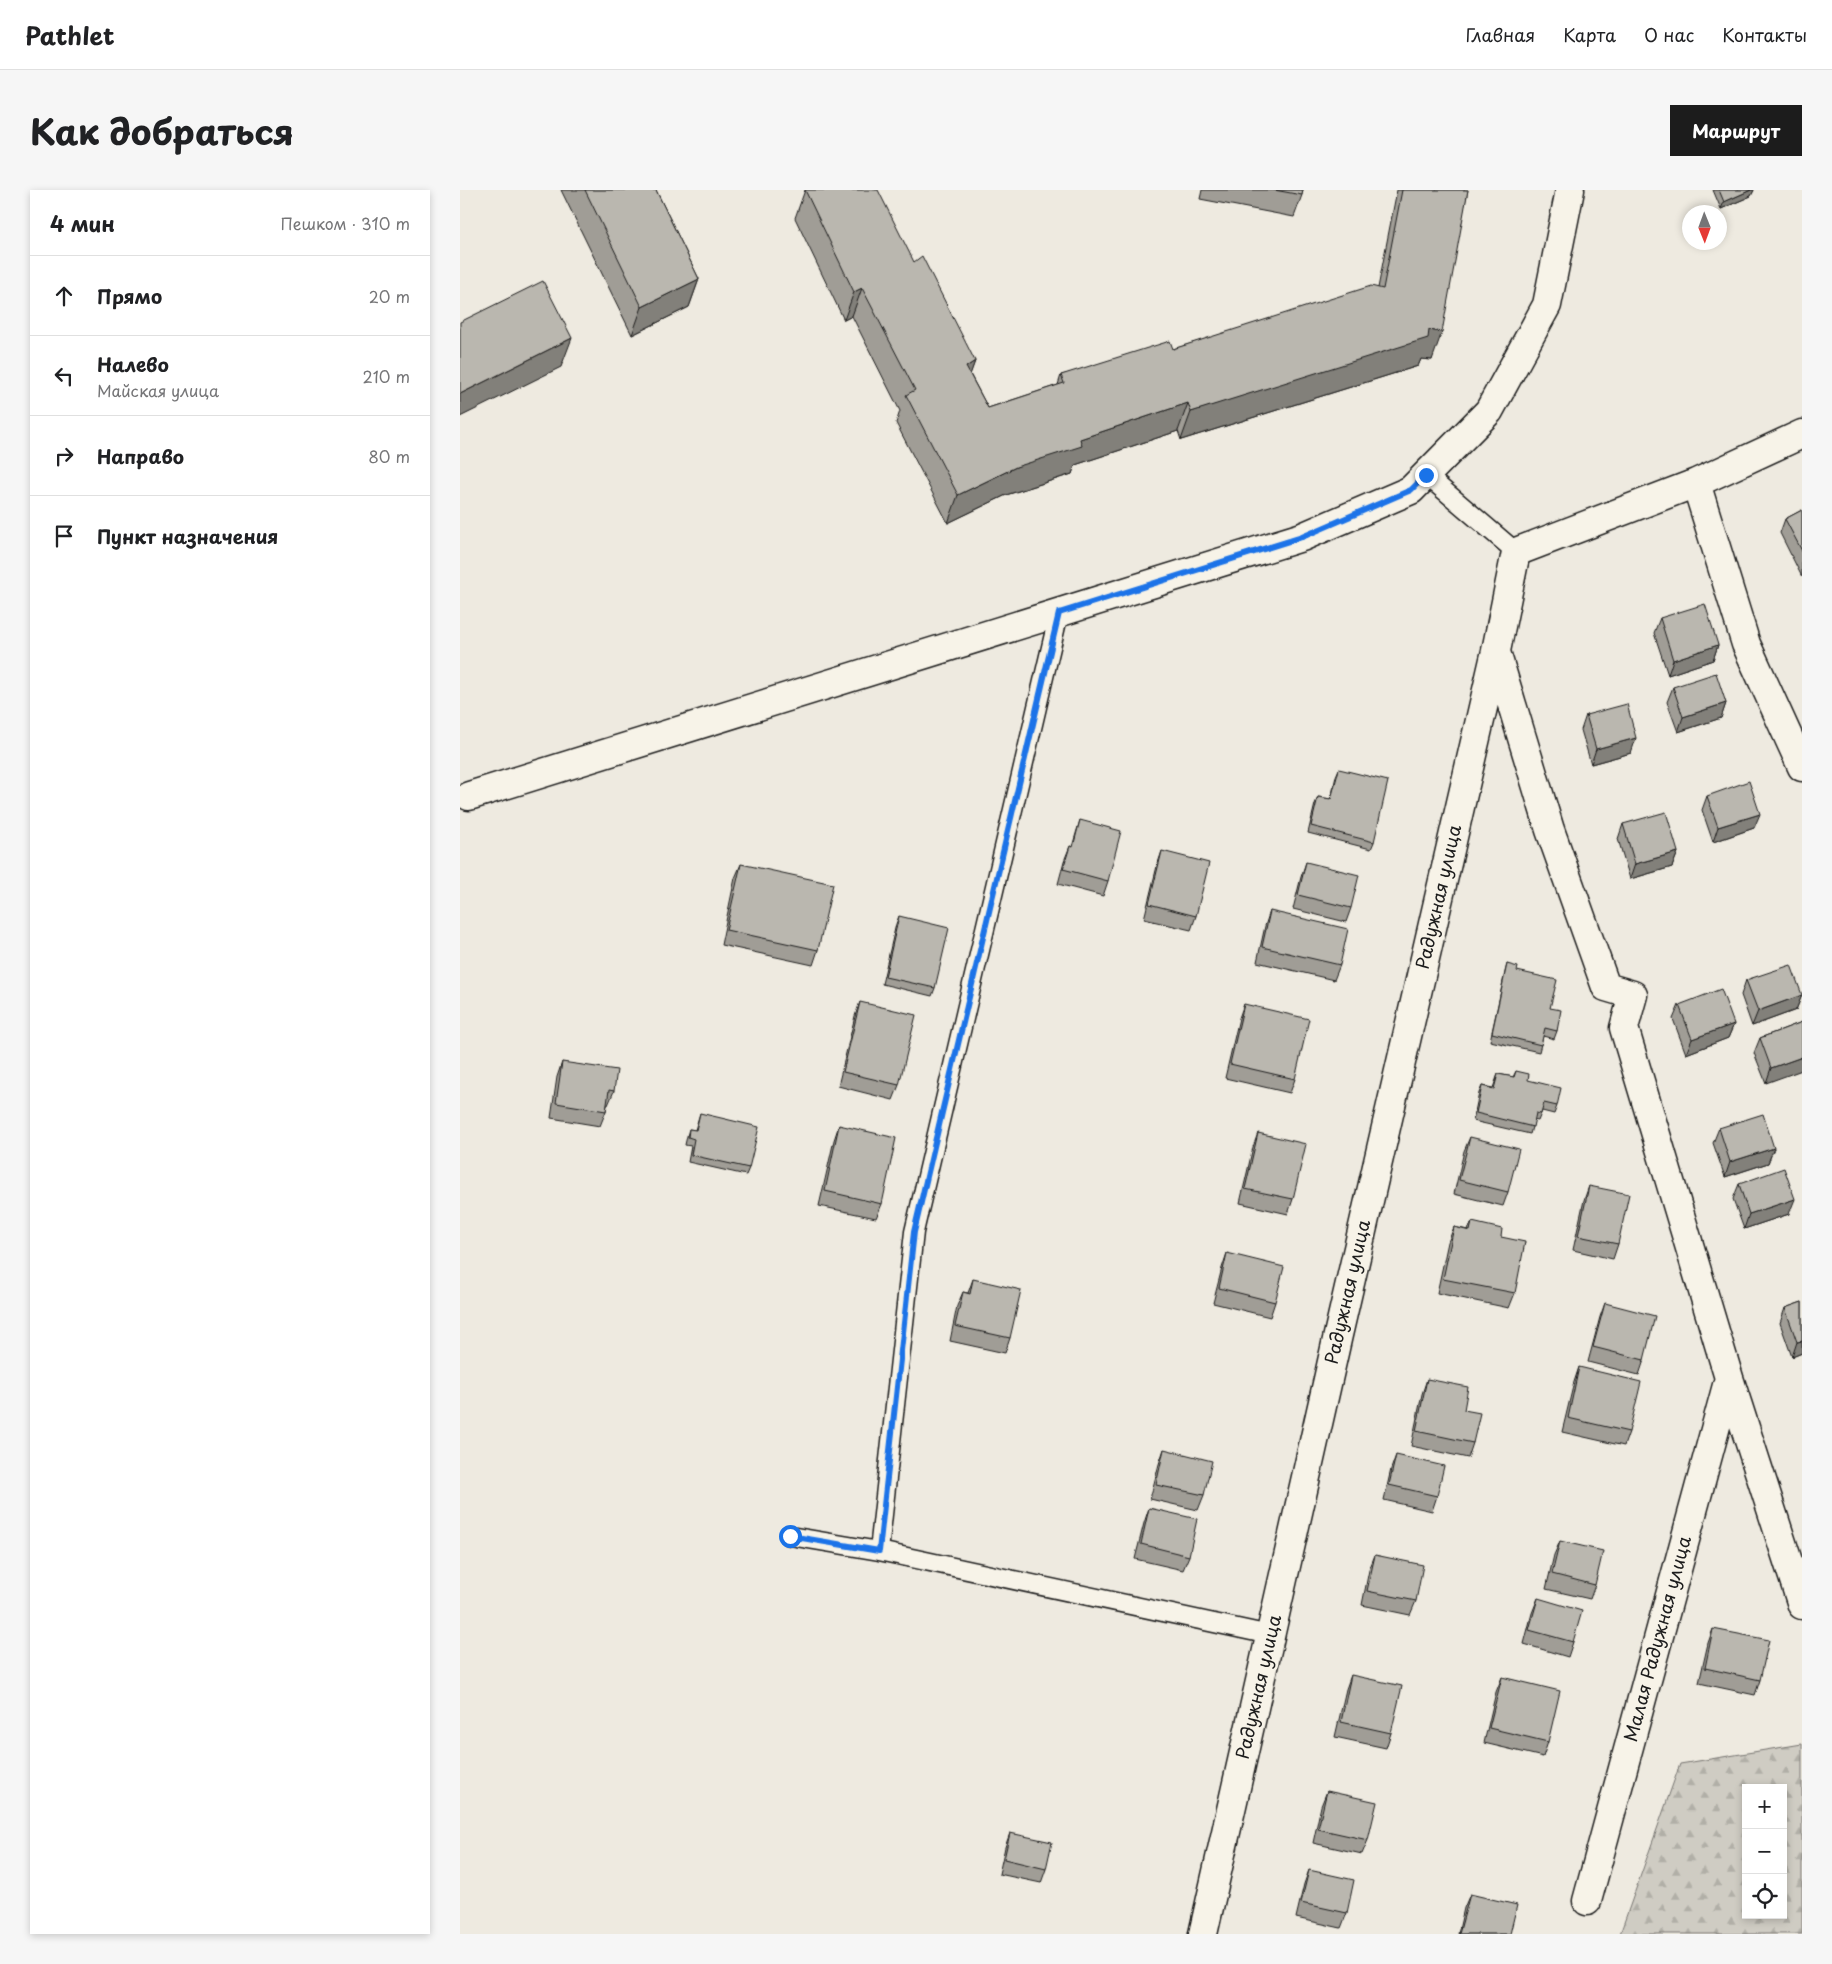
<!DOCTYPE html>
<html lang="ru">
<head>
<meta charset="utf-8">
<style>
	:root { --surface:#fff; --page:#f6f6f6; --text:#202124; --muted:#757577; --line:#e0e0e0; --accent:#1c1c1c }
	body { margin:0; font-family:"Playpen Sans",sans-serif; background:var(--page); color:var(--text) }
	.controls { position:absolute; right:15px; bottom:15px; display:grid; overflow:hidden; border-radius:0px; box-shadow:0 2px 8px #0003 }
	.controls button { width:45px; height:45px; display:grid; place-items:center; padding:0; border:0; border-bottom:1px solid var(--line); background:var(--surface); color:var(--text); font:25px sans-serif }
	.compass { position:absolute; left:1222px; top:15px; width:45px; height:45px; border-radius:50%; background:var(--surface); box-shadow:0 2px 8px #0003; rotate:179deg }
	.stop { position:absolute; width:15px; height:15px; margin:-11px; border:4px solid #1a73e8; border-radius:50%; background:#fff }
	.stop.end { background:#1a73e8; border-color:#fff; box-shadow:0 1px 5px #0008 }
	.list { margin:0; padding:0; list-style:none }
	h2 { display:flex; justify-content:space-between; align-items:center; height:65px; margin:0; padding:0 20px; font-size:21px }
	h2 small { font-size:16px; font-weight:400; color:var(--muted) }
	.list li { display:grid; grid-template-columns:32px 1fr auto; gap:15px; align-items:center; box-sizing:border-box; height:80px; padding:0 20px; border-top:1px solid var(--line) }
	.list b { display:block; font-size:19px; white-space:nowrap }
	.list p { margin:0; font-size:16px; white-space:nowrap; color:var(--muted) }
	.list em { font-size:16px; font-style:normal; color:var(--muted) }
	.icon { flex:none; width:28px; height:28px; fill:none; stroke:currentColor; stroke-width:2; stroke-linecap:round; stroke-linejoin:round }
	.map { position:relative; flex:none; width:1342px; height:1744px; overflow:hidden; border-radius:0px }
	header { display:flex; align-items:center; gap:30px; box-sizing:border-box; height:70px; padding:0 25px; background:var(--surface); border-bottom:1px solid var(--line) }
	header strong { font-size:24px }
	nav { display:flex; gap:28px; margin-inline-start:auto; font-size:18px }
	.intro { display:flex; align-items:center; justify-content:space-between; box-sizing:border-box; height:120px; padding:0 30px }
	h1 { margin:0; font-size:35px }
	.button { padding:12px 22px; border-radius:0px; background:var(--accent); color:#fff; font-size:18px; font-weight:700 }
	main { display:flex; gap:30px; padding:0 30px }
	aside { flex:1; background:var(--surface); border-radius:0px; box-shadow:0 2px 8px #0003 }
	.map>svg:first-child { display:block }
</style>
</head>
<body>
<header>
<strong>Pathlet</strong>
<nav><a>Главная</a><a>Карта</a><a>О нас</a><a>Контакты</a></nav>
</header>
<div class="intro"><h1>Как добраться</h1><a class="button">Маршрут</a></div>
<main>
<aside>
<h2>4 мин<small>Пешком · 310 m</small></h2>
<ul class="list">
<li><svg class="icon" aria-label="ahead" viewBox="0 0 24 24"><path d="M12 20V5M6 11l6-6 6 6"/></svg><div><b>Прямо</b></div><em>20 m</em></li>
<li><svg class="icon" aria-label="left" viewBox="0 0 24 24"><path d="M17 20v-9H6M10 6l-5 5 5 5"/></svg><div><b>Налево</b><p>Майская улица</p></div><em>210 m</em></li>
<li><svg class="icon" aria-label="right" viewBox="0 0 24 24"><path d="M7 20v-9h11M14 6l5 5-5 5"/></svg><div><b>Направо</b></div><em>80 m</em></li>
<li><svg class="icon" aria-label="arrive" viewBox="0 0 24 24"><path d="M6 21V4h12l-3 4 3 4H6"/></svg><div><b>Пункт назначения</b></div></li>
</ul>
</aside>
<div class="map">
<svg width="1342" height="1744" viewBox="0 0 1342 1744">
	<defs>
		<pattern id="forest-firs" width="22" height="20" patternUnits="userSpaceOnUse" patternTransform="scale(1.25)"><rect width="22" height="20" fill="#cfccc3"/><path d="M5 1l3.5 6h-7zM16 11l3.5 6h-7z" fill="#b1afa7"/></pattern>
	</defs>
	<rect width="100%" height="100%" fill="#eeeae0"/>
	<filter id="ink" filterUnits="userSpaceOnUse"><feTurbulence type="fractalNoise" baseFrequency=".02" numOctaves="2"/><feDisplacementMap in="SourceGraphic" scale="10" xChannelSelector="R" yChannelSelector="G"/><feConvolveMatrix kernelMatrix="1 2 1 2 8 2 1 2 1" color-interpolation-filters="sRGB"/></filter>
	<g filter="url(#ink)">
		<path fill="url(#forest-firs)" stroke="#767470" fill-rule="evenodd" d="M1342,1554V1744H1160L1220,1574ZM1286,1598H1323V1725H1286Z"/>
		<g fill="none" stroke-linecap="round" stroke-linejoin="round">
			<g stroke="#1c1c1c" stroke-width="21">
				<path id="service" d="M966,285L1056,362
					M330,1346L419,1361L810,1445
					M419,1361L454,1042L599,423"/>
			</g>
			<g stroke="#1c1c1c" stroke-width="31">
				<path id="minor" d="M1236,293L1286,454L1342,577
					M1036,462L1090,640L1146,797L1173,805L1164,838L1269,1188L1342,1415
					M9,606L842,347L951,300L1029,221L1087,115L1110,0
					M1127,1711L1269,1188
					M743,1744L878,1145L1036,461L1056,362L1236,293L1342,244"/>
			</g>
			<use href="#service" stroke="#f7f3e8" stroke-width="18"/>
			<use href="#minor" stroke="#f7f3e8" stroke-width="28"/>
		</g>
		<path fill="#a09d96" stroke="#1c1c1c" d="M101,0H196L239,89L229,117L172,145Z
			M345,0L454,72L515,171L510,184L528,218L598,195L601,185L713,159L918,98L937,0H1008L972,170L961,169L958,176L721,250L718,241L615,275L612,284L546,305L488,333L436,233L440,221L392,126L384,130L335,28Z
			M742,0H843L842,5L834,27L740,9Z
			M1253,0H1294L1291,6L1261,19Z
			M1342,320V387L1320,343L1325,329Z
			M1200,428L1258,455L1253,470L1208,485L1194,443Z
			M1213,497L1266,513L1261,528L1218,542L1207,512Z
			M1126,525L1171,563L1131,574L1121,540Z
			M879,579L914,652L911,659L848,643L855,614L858,607L871,609L876,586Z
			M1247,606L1294,638L1253,652L1242,620Z
			M620,630L648,691L643,706L598,694L604,671L610,656L612,657Z
			M1163,634L1218,662L1212,677L1170,689L1158,649Z
			M702,661L736,726L731,740L684,729L697,676Z
			M846,672L891,718L886,732L833,719L841,687Z
			M281,674L358,760L353,775L261,755L275,688Z
			M810,721L880,775L874,790L797,772L805,736Z
			M439,726L475,798L472,806L422,794L436,734Z
			M1047,774L1057,781L1090,818L1097,841L1094,849L1083,846L1079,862L1030,851L1045,782Z
			M1286,790L1342,805L1336,820L1292,836L1281,805Z
			M400,812L439,895L433,910L378,896L395,826Z
			M784,814L835,889L830,903L765,888L779,828Z
			M1219,815L1274,834L1268,848L1226,864L1213,829Z
			M1342,832L1306,893L1294,863L1300,848Z
			M102,872L154,901L148,915H147L146,921L140,936L91,928L97,887Z
			M1056,881L1097,916L1094,924L1082,921L1078,931L1074,930L1070,944L1013,931L1019,903L1022,896L1033,898L1038,884L1053,887Z
			M240,923L289,978L286,985L228,972L231,956L225,955L227,946L229,939L235,940Z
			M379,935L422,1014L416,1028L359,1016L374,950Z
			M1259,938L1314,958L1308,973L1265,987L1253,953Z
			M798,943L833,1009L828,1024L780,1013L793,957Z
			M1010,947L1048,1002L1043,1016L994,1004L1004,961Z
			M1279,994L1329,1024L1284,1039L1273,1009Z
			M1129,996L1158,1054L1153,1069L1113,1060L1124,1010Z
			M1012,1032L1041,1047L1055,1103L1049,1118L977,1103L988,1052L994,1037L1008,1040Z
			M767,1063L815,1112L810,1127L753,1113L762,1078Z
			M513,1089L550,1148L545,1163L490,1151L497,1116L503,1102L508,1103Z
			M1342,1112V1163L1332,1167L1320,1133L1325,1118Z
			M1145,1113L1184,1170L1179,1185L1128,1172L1140,1127Z
			M1119,1177L1169,1242L1164,1256L1102,1242L1114,1192Z
			M967,1189L1004,1220L1013,1253L1008,1268L951,1256L962,1204Z
			M704,1259L744,1305L738,1320L690,1309L699,1274Z
			M936,1265L977,1306L972,1321L924,1310L931,1279Z
			M689,1318L729,1366L723,1380L675,1369L684,1333Z
			M1100,1351L1135,1395L1130,1409L1086,1399L1094,1365Z
			M915,1365L956,1411L950,1425L902,1415L909,1380Z
			M1078,1408L1113,1452L1108,1467L1064,1454L1072,1423Z
			M1253,1439L1300,1490L1295,1505L1239,1493L1248,1453Z
			M891,1485L931,1543L926,1558L875,1547L886,1499Z
			M1042,1487L1088,1552L1083,1567L1024,1553L1036,1502Z
			M867,1601L908,1650L902,1664L853,1653L861,1616Z
			M550,1643L586,1679L581,1693L539,1684L545,1657Z
			M849,1680L887,1723L881,1738L836,1728L844,1694Z
			M1010,1704L1050,1744H998L1004,1718Z"/>
		<path fill="#82807a" stroke="#1c1c1c" d="M1291,0H1294L1291,6L1261,19L1264,12Z
			M239,89L229,117L172,145L182,117Z
			M402,98L392,126L384,130L394,102Z
			M969,140L982,142L972,170L961,169L958,176L721,250L731,222Z
			M112,148L101,177L0,227V204Z
			M515,171L505,199L506,177Z
			M728,213L718,241L615,275L612,284L546,305L488,333L498,305L556,277L620,249Z
			M1258,455L1253,470L1208,485L1213,470Z
			M1266,513L1261,528L1218,542L1223,527Z
			M1176,548L1171,563L1131,574L1136,559Z
			M1300,624L1294,638L1253,652L1258,637Z
			M1218,662L1212,677L1170,689L1175,674Z
			M1342,805L1336,820L1292,836L1298,821Z
			M1274,834L1268,848L1226,864L1232,849Z
			M1342,867V880L1306,893L1311,878Z
			M1314,958L1308,973L1265,987L1270,972Z
			M1335,1009L1329,1024L1284,1039L1289,1024Z
			M1342,1151V1163L1332,1167L1337,1152Z"/>
		<path fill="#bab7af" stroke="#1c1c1c" d="M125,0H196L239,89L182,117Z
			M345,0H418L454,72L462,66L515,171L506,177L528,218L604,193L601,185L710,151L713,159L911,96L923,99L942,0H1008L982,142L969,140L968,148L731,222L728,213L620,249L622,256L556,277L498,305L446,205L455,200L402,98L394,102Z
			M814,0H843L842,5Z
			M1259,0H1291L1264,12Z
			M83,91L112,148L0,204V132Z
			M1342,320V361L1325,329Z
			M1245,414L1258,455L1213,470L1200,428Z
			M1256,483L1266,513L1223,527L1213,497Z
			M1167,514L1176,548L1136,559L1126,525Z
			M879,579L928,591L914,652L851,636L858,607L871,609Z
			M1289,591L1300,624L1258,637L1247,606Z
			M1206,622L1218,662L1175,674L1163,634Z
			M620,630L661,641L648,691L603,679L610,656L613,657Z
			M702,661L749,673L736,726L689,714Z
			M846,672L899,685L891,718L838,705Z
			M281,674L373,694L358,760L266,740Z
			M810,721L888,739L880,775L802,757Z
			M439,726L489,738L475,798L425,787Z
			M1047,774L1058,777L1057,781L1097,790L1090,818L1101,820L1097,841L1085,838L1081,855L1032,843Z
			M1331,775L1342,805L1298,821L1286,790Z
			M1261,799L1274,834L1232,849L1219,815Z
			M400,812L456,825L439,895L383,882Z
			M784,814L849,829L835,889L770,874Z
			M1342,832V867L1311,878L1300,848Z
			M102,872L157,880L154,901L149,900L146,921L96,913Z
			M1056,881L1069,884L1068,890L1101,898L1097,916L1084,913L1081,924L1076,923L1073,937L1016,923L1022,896L1034,899L1038,884L1054,887Z
			M240,923L299,937L289,978L231,965L234,949L228,947L229,939L236,940Z
			M1303,924L1314,958L1270,972L1259,938Z
			M379,935L436,948L422,1014L365,1001Z
			M798,943L846,954L833,1009L785,999Z
			M1010,947L1059,959L1048,1002L999,990Z
			M1324,978L1335,1009L1289,1024L1279,994Z
			M1129,996L1169,1004L1158,1054L1118,1046Z
			M1012,1032L1042,1039L1041,1047L1065,1052L1055,1103L983,1089L994,1037L1010,1041Z
			M767,1063L824,1077L815,1112L759,1098Z
			M513,1089L561,1100L550,1148L495,1136L503,1102L510,1104Z
			M1342,1112V1151L1337,1152L1325,1118Z
			M1145,1113L1195,1126L1184,1170L1133,1157Z
			M1119,1177L1181,1192L1169,1242L1108,1228Z
			M967,1189L1008,1197L1004,1220L1020,1223L1013,1253L956,1241Z
			M704,1259L752,1271L744,1305L696,1295Z
			M936,1265L984,1276L977,1306L929,1295Z
			M689,1318L737,1329L729,1366L681,1354Z
			M1100,1351L1143,1361L1135,1395L1092,1384Z
			M915,1365L963,1375L956,1411L907,1401Z
			M1078,1408L1122,1421L1113,1452L1069,1440Z
			M1253,1439L1309,1450L1300,1490L1245,1478Z
			M891,1485L942,1496L931,1543L881,1532Z
			M1042,1487L1100,1501L1088,1552L1029,1538Z
			M867,1601L917,1612L908,1650L858,1639Z
			M550,1643L592,1652L586,1679L544,1669Z
			M849,1680L894,1690L887,1723L841,1713Z
			M1010,1704L1057,1715L1050,1744H999Z"/>
	</g>
	<g fill="none" stroke-linecap="round" stroke-linejoin="round" filter="url(#ink)">
		<path stroke="#1a73e8" stroke-width="6" d="M330,1346L419,1361L454,1042L599,423L842,347L951,300L966,285"/>
	</g>
	<g text-anchor="middle" stroke-width="5" stroke-linejoin="round" paint-order="stroke">
		<g font-size="18" fill="#1c1c1c" stroke="#f7f3e8">
			<text transform="translate(979 707) rotate(-77)" y="6">Радужная улица</text>
			<text transform="translate(888 1102) rotate(-77)" y="6">Радужная улица</text>
			<text transform="translate(1198 1449) rotate(-75)" y="6">Малая Радужная улица</text>
			<text transform="translate(799 1497) rotate(-77)" y="6">Радужная улица</text>
		</g>
	</g>
</svg>
<div class="controls">
<button>+</button>
<button>−</button>
<button><svg class="icon" aria-label="locate" viewBox="0 0 24 24"><circle cx="12" cy="12" r="6"/><path d="M12 2v4M12 18v4M2 12h4M18 12h4"/></svg></button>
</div>
<svg class="compass" viewBox="-18 -18 36 36"><path d="M0-13l5 13h-10z" fill="#e53935"/><path d="M0 13l5-13h-10z" fill="#757577"/></svg>
<div class="stop" style="left:330px;top:1346px"></div>
<div class="stop end" style="left:966px;top:285px"></div>
</div>
</main>
</body>
</html>
